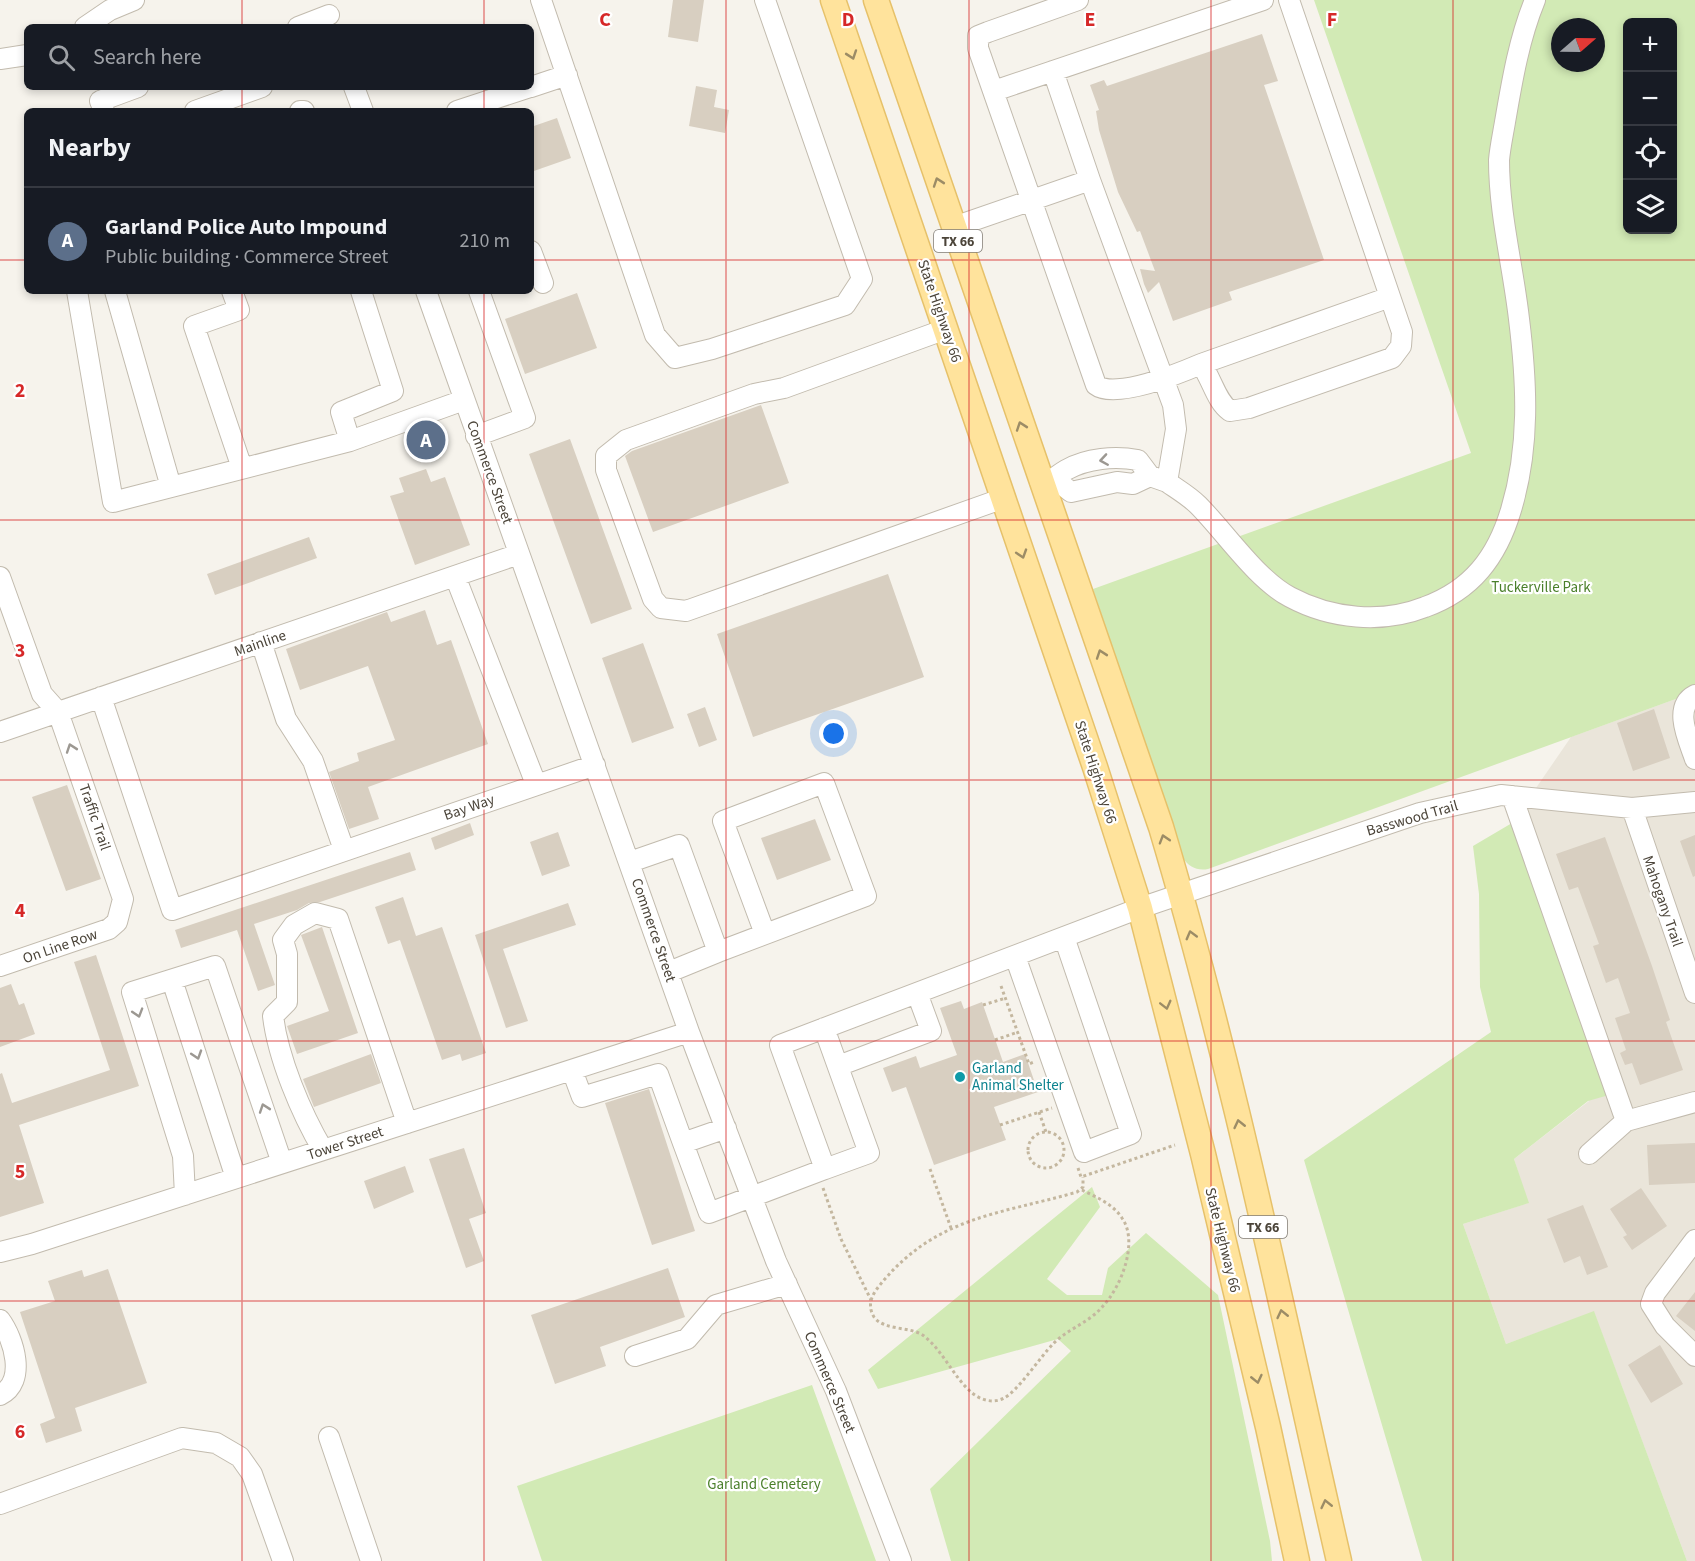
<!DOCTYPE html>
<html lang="en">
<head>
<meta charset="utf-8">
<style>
	:root { --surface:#171b24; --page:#242831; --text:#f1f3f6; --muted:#9ea1a6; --line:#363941; --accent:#2563eb }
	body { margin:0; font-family:"Source Sans 3",sans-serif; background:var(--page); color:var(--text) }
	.controls { position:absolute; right:18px; top:18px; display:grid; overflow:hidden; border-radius:9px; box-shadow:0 3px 9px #0003 }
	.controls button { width:54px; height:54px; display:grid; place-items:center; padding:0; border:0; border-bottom:2px solid var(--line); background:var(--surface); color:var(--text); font:30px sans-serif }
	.compass { position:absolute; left:1551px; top:18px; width:54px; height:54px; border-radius:50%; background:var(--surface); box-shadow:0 3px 9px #0003; rotate:70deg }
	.you { position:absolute; left:834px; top:734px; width:21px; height:21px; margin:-15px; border:4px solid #fff; border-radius:50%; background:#1a73e8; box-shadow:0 0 0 9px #1a73e833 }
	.badge { display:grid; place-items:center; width:39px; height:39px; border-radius:50%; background:var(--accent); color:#fff; font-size:20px; font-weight:700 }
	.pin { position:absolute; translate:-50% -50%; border:3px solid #fff; box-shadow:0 2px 6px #0006 }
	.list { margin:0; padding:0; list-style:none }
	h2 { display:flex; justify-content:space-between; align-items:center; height:78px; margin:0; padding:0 24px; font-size:26px }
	h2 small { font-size:20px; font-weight:400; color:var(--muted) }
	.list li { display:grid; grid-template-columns:39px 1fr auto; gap:18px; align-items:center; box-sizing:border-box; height:108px; padding:0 24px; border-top:2px solid var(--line) }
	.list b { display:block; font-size:22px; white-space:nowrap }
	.list p { margin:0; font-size:20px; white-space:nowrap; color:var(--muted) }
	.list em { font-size:20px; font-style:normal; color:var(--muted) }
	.icon { flex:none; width:33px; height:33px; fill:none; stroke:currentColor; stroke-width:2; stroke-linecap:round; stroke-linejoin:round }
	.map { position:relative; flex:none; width:1695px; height:1561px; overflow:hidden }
	.search { position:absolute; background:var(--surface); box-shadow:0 3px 9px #0003; left:24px; top:24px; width:510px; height:66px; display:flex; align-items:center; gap:15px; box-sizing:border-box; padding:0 21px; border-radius:9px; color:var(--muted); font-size:22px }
	.panel { position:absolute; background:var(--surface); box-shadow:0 3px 9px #0003; left:24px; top:108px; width:510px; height:186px; border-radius:9px }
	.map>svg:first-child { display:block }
</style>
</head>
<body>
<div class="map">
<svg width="1695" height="1561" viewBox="0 0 1695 1561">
	<rect width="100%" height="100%" fill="#f6f3ec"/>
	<path fill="#eae5da" d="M1695,692V1561H1687L1594,1312L1506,1344L1463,1224L1528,1203L1514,1159L1589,1101L1512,823L1571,737Z"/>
	<path fill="#d2eab5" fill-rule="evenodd" d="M1314,0H1695V692L1208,869C1197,871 1189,867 1183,858L1093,589L1471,453ZM1628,22H1672V230H1628ZM1560,27H1596V63H1560Z
		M1512,823L1609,1095L1588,1101L1514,1159L1529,1203L1463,1224L1506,1344L1594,1311L1687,1561H1422L1304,1160L1491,1032L1480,987L1479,894L1473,846Z
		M1092,1187L1100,1207L1047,1279L1067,1295H1102L1108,1268L1146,1233L1218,1295L1270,1541L1272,1561H951L930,1489L1071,1351L1058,1339L878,1389L868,1370Z
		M812,1385L876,1561H542L517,1486Z"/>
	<path fill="#d8cfc1" d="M673,0H704L698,42L668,37Z
		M1262,34L1278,81L1264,85L1324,260L1229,292L1232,300L1173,321L1159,282L1148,293L1144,284L1140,269L1155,271L1140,231L1137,232L1118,192L1099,130L1096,111L1099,110L1090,85L1104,80L1107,86Z
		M696,86L717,90L714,107L729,110L725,133L689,126Z
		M557,118L571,158L531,172V127Z
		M577,293L597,348L525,374L505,319Z
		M761,405L789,483L653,532L625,456L632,451Z
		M570,439L632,609L591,624L529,454Z
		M426,469L431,482L445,477L470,545L415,565L390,496L404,492L399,478Z
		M309,537L317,558L215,595L207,574Z
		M888,574L924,677L753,737L717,634Z
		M425,610L437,645L451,640L488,744L368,787L379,819L349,829L329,772L359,761L357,753L395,740L368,666L300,690L286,649L387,612L391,622Z
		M643,643L674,728L632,743L602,658Z
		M705,707L717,740L699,747L687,714Z
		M1654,709L1670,758L1633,771L1617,723Z
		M67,785L101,879L66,891L32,797Z
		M815,819L831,860L777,880L761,838Z
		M470,823L474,835L435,850L431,838Z
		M558,832L570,866L542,876L530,842Z
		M1695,835V876L1693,877L1680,841Z
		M1605,837L1652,966L1670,1020L1666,1022L1683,1070L1640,1085L1632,1063L1625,1065L1620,1053L1626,1050L1615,1018L1630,1013L1618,978L1606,983L1593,946L1599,944L1578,887L1569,890L1556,854Z
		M410,852L416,870L320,902L309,903L297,910L254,924L275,985L258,991L237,930L181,948L175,930Z
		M403,897L416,936L442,927L486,1053L462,1061L460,1054L442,1060L400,940L388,944L375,907Z
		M568,903L576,925L503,949L528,1021L506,1028L475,935Z
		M322,927L358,1033L297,1054L287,1026L329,1011L301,935Z
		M96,955L139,1086L19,1125L44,1203L0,1217V1074L2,1073L12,1103L110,1070L74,962Z
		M11,984L19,1005L24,1003L35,1034L0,1047V988Z
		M961,1001L964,1009L982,1002L1003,1062L1025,1054L1038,1092L994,1107L1006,1140L934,1165L906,1087L892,1092L883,1068L916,1056L920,1068L957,1055L940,1008Z
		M371,1054L381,1083L314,1107L303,1079Z
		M649,1089L695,1231L652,1245L605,1103Z
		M1695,1143V1183L1649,1185L1647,1145Z
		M464,1148L486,1213L469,1219L484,1261L466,1268L429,1159Z
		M405,1166L414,1192L374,1209L364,1181Z
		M1641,1188L1667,1226L1632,1250L1623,1237L1627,1235L1610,1209Z
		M1583,1205L1608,1267L1587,1275L1580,1256L1564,1263L1547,1219Z
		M668,1268L685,1317L600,1347L606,1366L555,1384L531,1315Z
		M108,1269L147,1383L75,1408L82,1431L46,1443L40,1424L55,1418L20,1312L55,1301L48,1281L82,1270L84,1277Z
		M1695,1292V1331L1676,1316Z
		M1660,1345L1683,1384L1651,1403L1628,1365Z"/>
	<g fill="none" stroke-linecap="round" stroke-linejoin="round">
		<g stroke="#c2bbae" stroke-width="22">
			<path id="minor" d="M541,0L655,335L675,358L712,349L845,305L862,279L765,0
				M1078,0L988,32L978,36V48L1096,385C1115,400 1180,373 1201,364C1212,379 1216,401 1230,411L1249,408L1392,358L1401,346L1402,332L1289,0
				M85,27L110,10L134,0
				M298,27L329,15
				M0,59L27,55
				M1053,71L1090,180
				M354,87L363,111
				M531,87L567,75
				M994,91L1263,0
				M104,111L100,101L138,87
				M195,111L262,87
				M300,111H304
				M457,111L530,87
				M954,227L1090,180L1173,405L1176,429L1167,482L1150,476L1138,460C1115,456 1087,458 1066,470C1054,477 1056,480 1040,481
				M531,251L543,283
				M77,291L113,502L350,441L464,400
				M115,291L171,487
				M232,291L239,310L194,326L242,468
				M426,291L689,1032L776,1261L836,1391L901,1561
				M946,329L784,388L754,394L626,440L606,456V470L653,599L661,608L686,611L1004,498
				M1201,364L1390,297
				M476,436L525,418L479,291
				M350,441L341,412L393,391L361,291
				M1056,480L1071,492L1117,482L1133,484L1150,476
				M1167,482C1177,489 1189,496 1198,505C1225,532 1256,579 1290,597C1331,619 1382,624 1425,607C1472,590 1497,557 1511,510C1530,447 1527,384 1519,319C1513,266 1499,214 1499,160C1500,148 1503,134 1505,122C1512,81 1519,39 1535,0
				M455,576L536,784
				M0,577L42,694L58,712L123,899L117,922L109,929L0,966
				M261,642L286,719L313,761L344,850
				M1695,695C1672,707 1689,741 1695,759
				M101,697L172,910L595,765
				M0,732L519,554
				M1512,796L1626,1121
				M1632,808L1695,993
				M630,862L679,845L718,952L669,972
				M718,952L866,896L824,783L723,821L765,934
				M1015,956L1084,1152L1131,1134L1064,937
				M172,980L236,1178
				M824,1028L869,1153L825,1169
				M838,1066L931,1031L917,993
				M572,1070L582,1097L658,1074L683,1143
				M726,1128L683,1143L709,1213L825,1169L780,1045L1140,908L1420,813L1501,795L1632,808L1695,802
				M323,1150C301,1113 278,1058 273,1016L287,1002V954L283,940L294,925L315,913L338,919L407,1123
				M1589,1154L1626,1121L1695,1102
				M185,1195L183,1156L132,992L215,966L282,1163
				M1695,1240L1655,1293L1651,1304L1665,1326L1695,1356
				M0,1252L32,1244L689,1032
				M0,1320C14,1339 27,1382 0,1395
				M635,1356L687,1339L716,1305L787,1284
				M329,1437L371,1561
				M0,1504L182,1438L216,1443L240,1457L252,1474L283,1561"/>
		</g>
		<g stroke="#e6c16a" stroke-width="27">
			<path id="major" d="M833,0L1095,767L1140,908L1203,1154L1268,1427L1297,1561
				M876,0L1161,827C1233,1068 1283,1316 1339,1561"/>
		</g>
		<path stroke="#c4b79f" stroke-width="3" stroke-dasharray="3 3" stroke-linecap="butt" d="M1001,986L1029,1064L1034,1062
			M983,1005L1006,998
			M995,1040L1018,1032
			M1039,1112L1046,1132
			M1000,1125L1052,1108
			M1028 1150a18 18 0 1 1 36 0a18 18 0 1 1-36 0Z
			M1078,1168L1081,1177L1175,1145
			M930,1169L951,1228
			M823,1188L841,1239L871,1300
			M1082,1190C1096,1197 1113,1204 1122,1218C1139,1242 1121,1287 1103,1306C1089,1323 1067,1329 1053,1344C1041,1356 1017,1392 1004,1398C993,1404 980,1400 971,1392C953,1376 943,1351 924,1336C911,1326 884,1331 874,1317C865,1302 875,1291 884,1280C939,1216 1001,1214 1077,1192L1083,1187V1177"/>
		<use href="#minor" stroke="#fff" stroke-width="20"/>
		<use href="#major" stroke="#ffe39c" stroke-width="24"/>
	</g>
	<defs><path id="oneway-chevron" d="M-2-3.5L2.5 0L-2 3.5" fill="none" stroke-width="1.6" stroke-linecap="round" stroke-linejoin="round" transform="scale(1.5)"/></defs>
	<g stroke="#9c8c66">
		<use href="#oneway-chevron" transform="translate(852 55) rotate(71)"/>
		<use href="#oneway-chevron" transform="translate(938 182) rotate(-109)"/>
		<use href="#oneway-chevron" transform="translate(1021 426) rotate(-109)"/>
		<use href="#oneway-chevron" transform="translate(1022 554) rotate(72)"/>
		<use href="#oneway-chevron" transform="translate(1101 654) rotate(-109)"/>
		<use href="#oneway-chevron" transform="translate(1164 839) rotate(-107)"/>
		<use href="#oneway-chevron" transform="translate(1191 935) rotate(-105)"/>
		<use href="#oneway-chevron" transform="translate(1166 1005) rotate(76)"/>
		<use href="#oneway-chevron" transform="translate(1239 1124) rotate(-103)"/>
		<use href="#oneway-chevron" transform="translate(1282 1314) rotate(-103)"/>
		<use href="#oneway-chevron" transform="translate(1257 1379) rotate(77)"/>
		<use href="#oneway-chevron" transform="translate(1326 1504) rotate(-103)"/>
	</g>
	<g stroke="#9c9892">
		<use href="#oneway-chevron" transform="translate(1104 460) rotate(171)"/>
		<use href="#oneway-chevron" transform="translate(71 748) rotate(-109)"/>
		<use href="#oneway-chevron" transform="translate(138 1013) rotate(73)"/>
		<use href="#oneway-chevron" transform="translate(197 1055) rotate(72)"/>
		<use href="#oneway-chevron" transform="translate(264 1108) rotate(-109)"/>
	</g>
	<path fill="none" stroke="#d62828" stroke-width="1.5" stroke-opacity="0.55" d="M242,0V27M484,0V27M726,0V1561M969,0V1561M1211,0V1561M1453,0V1561M242,87V111M484,87V111M0,260H27M531,260H1695M242,291V1561M484,291V1561M0,520H1695M0,780H1695M0,1041H1695M0,1301H1695"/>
	<circle fill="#0f9aa8" stroke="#fff" stroke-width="2" cx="960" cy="1077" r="6"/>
	<g text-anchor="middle" stroke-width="4.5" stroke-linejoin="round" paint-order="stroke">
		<g fill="#fff" stroke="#817c74" stroke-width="1.5">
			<rect x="934" y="230" width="48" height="22" rx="4.5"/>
			<rect x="1239" y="1216" width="48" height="22" rx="4.5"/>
		</g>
		<g font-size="14" font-weight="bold" fill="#4b4439">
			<text x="958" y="246">TX 66</text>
			<text x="1263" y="1232">TX 66</text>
		</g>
		<g font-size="15" fill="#4b4439" stroke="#fff">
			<text transform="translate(940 311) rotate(71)" y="5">State Highway 66</text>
			<text transform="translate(490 472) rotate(70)" y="5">Commerce Street</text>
			<text transform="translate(260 643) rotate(-19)" y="5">Mainline</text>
			<text transform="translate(1096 772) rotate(72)" y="5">State Highway 66</text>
			<text transform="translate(469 807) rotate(-19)" y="5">Bay Way</text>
			<text transform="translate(95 817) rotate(71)" y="5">Traffic Trail</text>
			<text transform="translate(1412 818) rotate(-16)" y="5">Basswood Trail</text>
			<text transform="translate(1663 901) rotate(71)" y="5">Mahogany Trail</text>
			<text transform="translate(654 930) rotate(71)" y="5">Commerce Street</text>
			<text transform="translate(60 946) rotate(-19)" y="5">On Line Row</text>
			<text transform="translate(345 1143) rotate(-18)" y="5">Tower Street</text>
			<text transform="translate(1223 1240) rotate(76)" y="5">State Highway 66</text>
			<text transform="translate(830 1382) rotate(67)" y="5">Commerce Street</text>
		</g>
		<g font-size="15" fill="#4a7f2a" stroke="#fff">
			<text x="1541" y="592">Tuckerville Park</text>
			<text x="764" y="1489">Garland Cemetery</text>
		</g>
		<g font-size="15" fill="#0d838f" stroke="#fff" text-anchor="start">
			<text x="972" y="1073">Garland<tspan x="972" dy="17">Animal Shelter</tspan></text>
		</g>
	</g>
	<g font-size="20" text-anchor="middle" font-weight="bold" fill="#d62828" stroke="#fff" stroke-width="4.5" stroke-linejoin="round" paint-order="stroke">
		<text x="605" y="26">C</text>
		<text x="848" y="26">D</text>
		<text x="1090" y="26">E</text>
		<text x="1332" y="26">F</text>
		<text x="20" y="397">2</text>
		<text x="20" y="657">3</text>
		<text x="20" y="917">4</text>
		<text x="20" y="1178">5</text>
		<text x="20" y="1438">6</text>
	</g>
</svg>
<div class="controls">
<button>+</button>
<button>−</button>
<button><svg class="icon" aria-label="locate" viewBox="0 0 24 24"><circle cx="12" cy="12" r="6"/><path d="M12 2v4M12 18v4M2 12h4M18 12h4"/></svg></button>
<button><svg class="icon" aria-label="layers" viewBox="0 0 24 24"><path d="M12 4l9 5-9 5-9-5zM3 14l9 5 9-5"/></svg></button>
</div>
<svg class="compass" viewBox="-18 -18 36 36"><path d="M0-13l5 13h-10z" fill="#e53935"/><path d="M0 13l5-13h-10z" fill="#9ea1a6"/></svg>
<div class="you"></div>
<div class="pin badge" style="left:426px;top:440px;background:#5c6f8a">A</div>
<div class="search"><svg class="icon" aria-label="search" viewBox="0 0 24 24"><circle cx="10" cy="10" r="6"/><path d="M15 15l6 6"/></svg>Search here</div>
<section class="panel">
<h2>Nearby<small></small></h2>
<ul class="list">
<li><span class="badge" style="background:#5c6f8a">A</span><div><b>Garland Police Auto Impound</b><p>Public building · Commerce Street</p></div><em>210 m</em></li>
</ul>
</section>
</div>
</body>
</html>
